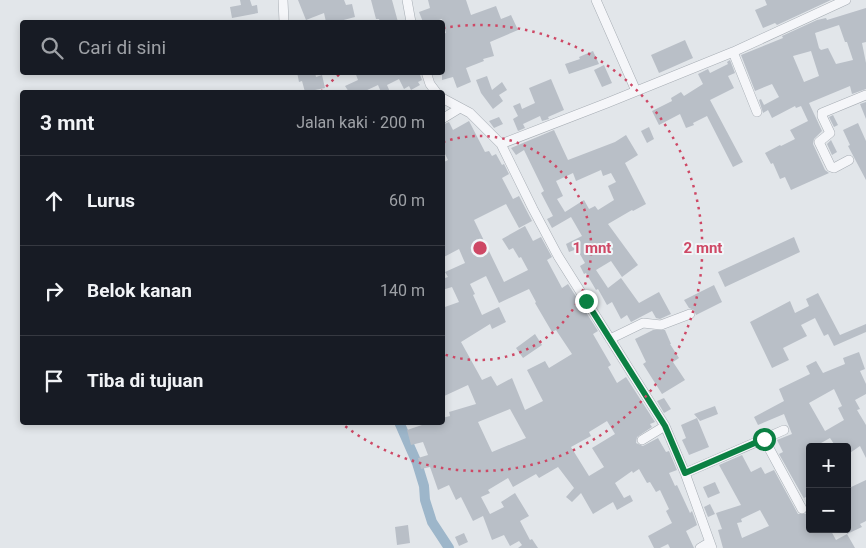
<!DOCTYPE html>
<html lang="id">
<head>
<meta charset="utf-8">
<style>
	:root { --surface:#171b24; --page:#20242c; --text:#f1f3f6; --muted:#9ea1a6; --line:#363941 }
	body { margin:0; font-family:Roboto,sans-serif; background:var(--page); color:var(--text) }
	.controls { position:absolute; right:15px; bottom:15px; display:grid; overflow:hidden; border-radius:5px; box-shadow:0 2px 8px #0003 }
	.controls button { width:45px; height:45px; display:grid; place-items:center; padding:0; border:0; border-bottom:1px solid var(--line); background:var(--surface); color:var(--text); font:25px sans-serif }
	.stop { position:absolute; width:15px; height:15px; margin:-11px; border:4px solid #0b8043; border-radius:50%; background:#fff }
	.stop.end { background:#0b8043; border-color:#fff; box-shadow:0 1px 5px #0008 }
	.list { margin:0; padding:0; list-style:none }
	h2 { display:flex; justify-content:space-between; align-items:center; height:65px; margin:0; padding:0 20px; font-size:21px }
	h2 small { font-size:16px; font-weight:400; color:var(--muted) }
	.list li { display:grid; grid-template-columns:32px 1fr auto; gap:15px; align-items:center; box-sizing:border-box; height:90px; padding:0 20px; border-top:1px solid var(--line) }
	.list b { display:block; font-size:19px; white-space:nowrap }
	.list em { font-size:16px; font-style:normal; color:var(--muted) }
	.icon { flex:none; width:28px; height:28px; fill:none; stroke:currentColor; stroke-width:2; stroke-linecap:round; stroke-linejoin:round }
	.map { position:relative; flex:none; width:866px; height:548px; overflow:hidden }
	.search { position:absolute; background:var(--surface); box-shadow:0 2px 8px #0003; left:20px; top:20px; width:425px; height:55px; display:flex; align-items:center; gap:12px; box-sizing:border-box; padding:0 18px; border-radius:5px; color:var(--muted); font-size:19px }
	.panel { position:absolute; background:var(--surface); box-shadow:0 2px 8px #0003; left:20px; top:90px; width:425px; height:335px; border-radius:5px }
	.map>svg:first-child { display:block }
</style>
</head>
<body>
<div class="map">
<svg width="866" height="548" viewBox="0 0 866 548">
	<rect width="100%" height="100%" fill="#e2e6ea"/>
	<g fill="none" stroke-linecap="round" stroke-linejoin="round">
		<path stroke="#9db6ca" stroke-width="10" d="M399,422L417,463L424,486L425,500L432,522L449,548"/>
	</g>
	<path fill="#b9bfc7" fill-rule="evenodd" d="M240,0H250L252,6L257,5L258,13L232,18L230,7L241,5Z
		M298,0H344L346,5L352,4L355,17L336,22H326L324,13L306,20Z
		M371,0H392L398,22H390V20L380,22L379,19H376Z
		M428,0H466L471,15L496,6L501,19L511,15L518,30L490,42L494,56L483,59L484,61L466,68L471,82L457,88L453,77L442,80V34L446,33L442,19L433,22H423L419,12L430,8Z
		M765,0H831L777,25L775,23L763,28L755,10L767,5Z
		M866,8V42L862,43L866,63V89L852,94L850,86L809,103L822,131L814,139L813,144L825,170L829,173L791,190L785,177L780,179L773,163L771,164L765,153L780,145L781,146L795,139L790,130L808,121L801,106L796,108L795,106L772,118L768,110L763,113L759,100L761,99L764,105L779,97L772,84L755,91L741,55L783,38L782,36L817,20L826,18L827,20ZM839,25L845,42H847L853,60L836,64L828,48L821,50L819,48L815,33ZM811,51L819,76L804,82L793,56Z
		M685,40L693,58L659,73L651,55Z
		M593,51L599,64L569,74L565,64L580,59L579,57Z
		M730,60L735,73L728,76L734,88L710,100L743,162L733,167L707,116L693,123L694,125L686,128L680,114L659,125L652,111L672,101L671,98L681,92L684,96L703,84L698,74L708,69L710,73L728,64L727,62Z
		M604,65L612,83L602,87L594,70Z
		M297,72H315L316,77L322,75L325,88L305,92L302,81L299,82Z
		M355,72H419L422,80L418,82L420,85L411,90L409,86L404,89L399,79L387,85L390,92H381L378,85L363,92H349L345,86L358,80Z
		M487,76L492,90L502,82L507,90L499,95L503,101L493,109L481,93L476,80Z
		M551,79L564,110L548,117L549,119L542,121L540,116L523,124L525,128L518,131L513,119L518,116L513,106L520,103L522,109L535,103L529,88Z
		M866,102V119L860,104Z
		M833,115L838,125L834,127L829,117Z
		M499,117L503,124L494,128L489,121Z
		M469,121L485,152L489,151L492,156L496,154L502,165L504,164L509,174L502,178L513,199L519,196L532,221L519,228L506,204L474,220L504,282L528,270L521,257L519,258L513,248L509,250L502,239L525,226L533,241L541,237L552,257L547,260L562,288L568,284L598,331L593,334L611,365L608,367L617,383L626,377L655,422L650,424L652,427L637,437L636,443L643,446L658,438L666,452L669,451L677,470L669,473L675,486L677,485L690,513L692,511L696,522L697,525L686,531L694,548H670L668,544L660,548H654L648,536L672,523L666,511L669,509L660,490L656,492L650,482L647,483L639,469L633,473L632,471L615,483L624,498L630,495L633,501L617,510L613,502L593,514L581,493L572,502L566,497L574,488L558,467L539,478L536,474L513,487L508,478L488,490L490,493L481,497L490,514L504,507L501,502L515,493L529,516L520,521L530,540L532,539L538,548H518L522,545L519,541L510,546L504,535L492,540L483,516L473,521L461,497L456,500L449,485L438,490L430,467L421,469L418,458L428,455L423,442L411,445L407,430L431,422H442V418L450,416L449,412L476,404L468,385L442,397V308L459,302L452,287L442,290V279L448,277L445,272L465,263L459,249L442,258V163L448,160L442,148V143L445,142L442,137V125L449,122L453,130ZM486,276L499,303L529,289L536,302L535,303L552,332L556,330L572,354L549,368L545,361L527,370L543,401L525,410L512,378L497,386L491,376L482,380L461,342L490,324L492,329L506,322L499,307L482,315L473,295L475,294L470,284ZM510,409L526,438L492,452L478,422ZM607,421L615,434L592,448L604,467L589,476L571,447L591,436L589,432Z
		M858,123L866,141V180L848,146L850,145L843,130Z
		M649,127L654,139L647,143L641,131Z
		M554,130L568,160L615,142L626,135L638,155L625,163L646,204L633,211L632,210L608,224L638,265L622,277L611,261L596,270L608,288L621,278L639,303L659,292L671,314L660,319L656,318L652,311L631,322L627,315L621,319L612,302L607,305L598,289L596,290L586,273L584,274L580,266L585,263L577,249L569,252L566,244L582,236L571,217L552,228L547,219L553,216L541,193L544,191L524,150L516,155L511,148ZM601,170L603,176L611,173L616,182L608,186L614,200L598,210L595,206L589,209L584,200L565,212L557,199L563,196L556,181L573,173L576,181Z
		M831,140L837,152L832,155L827,144Z
		M794,237L800,252L725,287L718,272Z
		M714,285L722,302L696,315L694,310L689,308L684,300Z
		M818,293L840,335L866,324V332L834,346L828,334L824,336L815,318L801,325L807,336L783,348L789,360L772,368L750,322L790,301L795,313L809,306L806,299Z
		M653,330H665L671,344H670L679,358L673,362L685,380L662,394L643,364L646,362L635,339Z
		M535,334L542,345L523,358L516,348Z
		M859,352L865,369L860,371L866,384V394L855,400L860,409L857,410L866,425V458L860,446L847,455V447H836L830,438L814,447H810V495L804,498L807,504L779,454L783,452L777,440L792,434L784,414L758,425L754,417L784,401L779,389L810,374L806,366L816,361L823,373L845,364L843,358ZM834,389L842,406L838,408L844,420L825,431L809,403Z
		M664,398L671,409L664,413L657,401Z
		M715,406L718,414L700,421L694,414Z
		M697,418L709,447L689,455L682,440L686,438L681,425Z
		M742,455L751,472L761,467L765,474L774,470L798,514H805L808,512V507L810,511V529H830L836,540L847,534L855,548H723L718,530L722,529L716,513L741,505L719,465ZM760,510L769,526L742,538L737,523L742,522L741,519Z
		M866,480V521L860,524L862,527L847,534V489Z
		M715,482L720,493L708,498L703,487Z
		M710,504L715,514L708,517L704,507Z
		M408,525L410,543L397,545L395,527Z
		M464,533L468,542L459,546L455,537Z"/>
	<g fill="none" stroke-linecap="round" stroke-linejoin="round">
		<g stroke="#a7adb4" stroke-width="10">
			<path id="minor" d="M283,0L284,22
				M407,0L411,22
				M596,0L636,91
				M733,52L757,112
				M426,72L430,84L436,92
				M442,98L470,113L501,144L533,209L558,256L665,426L685,473L712,548
				M442,119L460,108
				M501,144L607,103L733,52L846,0
				M849,160L834,168L831,167L819,142L830,133L822,116V113L866,95
				M610,339L643,323L661,325L690,314
				M764,439L802,509
				M642,440L665,426
				M685,473L784,430
				M700,548L710,542"/>
		</g>
		<use href="#minor" stroke="#f5f6f9" stroke-width="9"/>
	</g>
	<g fill="none" stroke-linecap="round" stroke-linejoin="round">
		<path stroke="#0b8043" stroke-width="6" d="M586,301L665,426L685,473L764,439"/>
	</g>
	<g fill="none" stroke="#ce4865" stroke-width="2.5" stroke-dasharray="2.5 5">
		<path d="M443 142A112 112 0 1 1 443 354"/>
		<path d="M321 92A223 223 0 0 1 341 73M443 28A223 223 0 1 1 341 423"/>
	</g>
	<circle cx="480" cy="248" r="8" fill="#ce4865" stroke="#f2f5f8" stroke-width="2.5"/>
	<g font-size="15" text-anchor="middle" font-weight="bold" fill="#ce4865" stroke="#f2f5f8" stroke-width="4" stroke-linejoin="round" paint-order="stroke">
		<text x="592" y="253">1 mnt</text>
		<text x="703" y="253">2 mnt</text>
	</g>
</svg>
<div class="controls">
<button>+</button>
<button>−</button>
</div>
<div class="stop" style="left:764px;top:439px"></div>
<div class="stop end" style="left:586px;top:301px"></div>
<div class="search"><svg class="icon" aria-label="search" viewBox="0 0 24 24"><circle cx="10" cy="10" r="6"/><path d="M15 15l6 6"/></svg>Cari di sini</div>
<section class="panel">
<h2>3 mnt<small>Jalan kaki · 200 m</small></h2>
<ul class="list">
<li><svg class="icon" aria-label="ahead" viewBox="0 0 24 24"><path d="M12 20V5M6 11l6-6 6 6"/></svg><div><b>Lurus</b></div><em>60 m</em></li>
<li><svg class="icon" aria-label="right" viewBox="0 0 24 24"><path d="M7 20v-9h11M14 6l5 5-5 5"/></svg><div><b>Belok kanan</b></div><em>140 m</em></li>
<li><svg class="icon" aria-label="arrive" viewBox="0 0 24 24"><path d="M6 21V4h12l-3 4 3 4H6"/></svg><div><b>Tiba di tujuan</b></div></li>
</ul>
</section>
</div>
</body>
</html>
